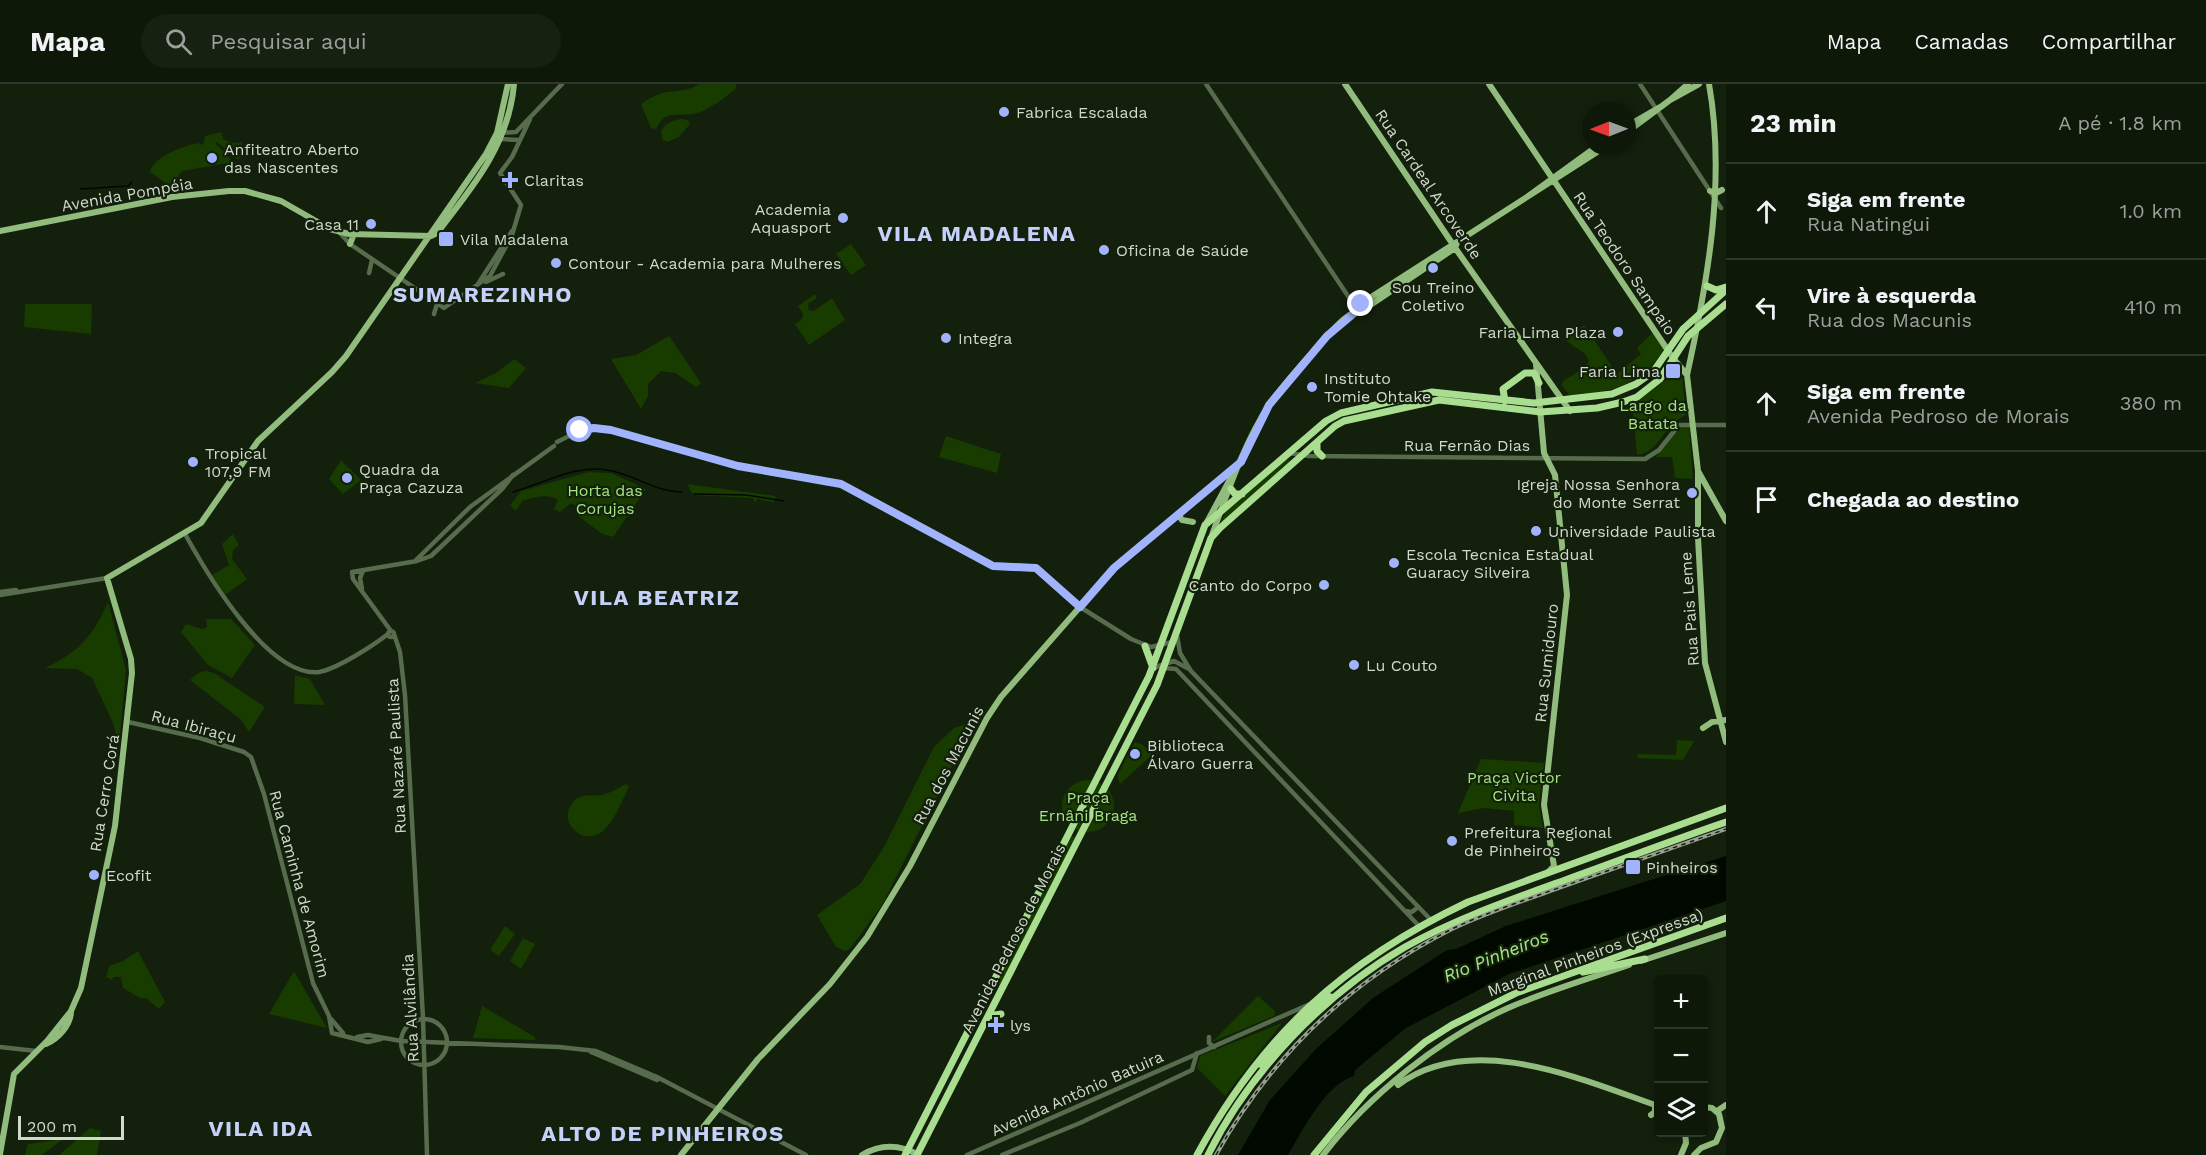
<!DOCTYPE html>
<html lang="pt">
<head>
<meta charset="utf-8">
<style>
	:root { --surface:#0e1809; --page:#172112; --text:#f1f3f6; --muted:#9ba09c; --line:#2e372a }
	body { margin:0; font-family:"Work Sans",sans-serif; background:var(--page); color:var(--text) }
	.controls { position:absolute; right:18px; bottom:18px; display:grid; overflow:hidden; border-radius:6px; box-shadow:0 3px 9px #0003 }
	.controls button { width:54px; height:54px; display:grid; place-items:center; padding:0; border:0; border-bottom:2px solid var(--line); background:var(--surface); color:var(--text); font:30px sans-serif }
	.compass { position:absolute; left:1582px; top:18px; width:54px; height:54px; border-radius:50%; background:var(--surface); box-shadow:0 3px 9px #0003; rotate:269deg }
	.scale { position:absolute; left:18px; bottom:15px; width:106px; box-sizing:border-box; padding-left:6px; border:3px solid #d0d9cc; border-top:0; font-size:16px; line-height:21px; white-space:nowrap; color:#d0d9cc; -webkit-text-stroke:4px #13200c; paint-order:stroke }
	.stop { position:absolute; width:18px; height:18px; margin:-14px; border:4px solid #a1b3fd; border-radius:50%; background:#fff }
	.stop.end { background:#a1b3fd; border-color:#fff; box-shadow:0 2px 6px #0008 }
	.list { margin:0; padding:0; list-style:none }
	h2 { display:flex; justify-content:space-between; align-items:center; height:78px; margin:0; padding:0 24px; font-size:26px }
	h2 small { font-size:20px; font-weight:400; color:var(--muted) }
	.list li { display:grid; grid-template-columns:39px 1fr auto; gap:18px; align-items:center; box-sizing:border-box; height:96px; padding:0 24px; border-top:2px solid var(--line) }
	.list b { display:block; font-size:22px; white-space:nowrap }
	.list p { margin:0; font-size:20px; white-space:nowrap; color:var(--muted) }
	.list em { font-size:20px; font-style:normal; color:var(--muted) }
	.icon { flex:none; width:33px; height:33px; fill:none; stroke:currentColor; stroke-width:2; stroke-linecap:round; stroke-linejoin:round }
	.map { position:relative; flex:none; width:1726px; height:1071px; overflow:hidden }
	header { display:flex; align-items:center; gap:36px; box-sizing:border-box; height:84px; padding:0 30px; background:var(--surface); border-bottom:2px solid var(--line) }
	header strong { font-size:28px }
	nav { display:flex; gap:33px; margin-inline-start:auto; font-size:21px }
	.search { width:420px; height:54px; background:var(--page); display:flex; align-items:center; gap:15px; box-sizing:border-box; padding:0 21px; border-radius:33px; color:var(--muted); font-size:22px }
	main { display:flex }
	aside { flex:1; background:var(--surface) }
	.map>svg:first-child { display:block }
</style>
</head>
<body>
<header>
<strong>Mapa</strong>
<div class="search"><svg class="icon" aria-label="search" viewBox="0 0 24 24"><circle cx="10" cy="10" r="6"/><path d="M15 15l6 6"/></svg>Pesquisar aqui</div>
<nav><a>Mapa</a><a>Camadas</a><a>Compartilhar</a></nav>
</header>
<main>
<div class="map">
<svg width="1726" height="1071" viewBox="0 0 1726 1071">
	<rect width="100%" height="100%" fill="#13200c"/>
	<path fill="#183b00" d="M699,0H735L737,3C729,11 709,26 697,29C680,34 665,24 656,45L651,44L641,20C669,0 679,13 699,0Z
		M682,35L688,36L690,40L679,53L667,58L662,55L661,47C665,39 672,36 682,35Z
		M221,48L223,55L233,59L242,58L241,72L238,76L217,58L215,59L238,82L228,79L182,87L171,103L150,88C151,74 183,62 198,59L203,61L205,52Z
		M851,160L866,181L851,191L836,170Z
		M815,210L817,214L808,220L809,226L814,227L832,214L845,236L809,261L795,240L802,235L803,230L798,222Z
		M25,220H92L91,250L24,243Z
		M1584,241L1617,290L1641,270L1637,264L1652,249L1664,265C1641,302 1611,307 1571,313L1562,302L1563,297L1584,284L1589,277L1585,270L1565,256Z
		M669,252L701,299L696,303L675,289L661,287L648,300V312L641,325L611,275L636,271Z
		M514,275L526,284L509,304L475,299L496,289Z
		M1676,283L1682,292L1686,331C1660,343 1661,368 1637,371L1632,320L1666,296Z
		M1689,341L1693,395L1675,394L1672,373H1656L1674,346Z
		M946,352L1001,370L997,389L939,373Z
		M341,376L361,396L343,410L329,395Z
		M1285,376H1296L1220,440L1227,425Z
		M588,388L611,389L646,405L613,453L602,450L577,431L579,424L571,419L560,428L554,425L558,416C549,409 533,413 522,417L516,427L510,421L521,407Z
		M687,400L776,412L774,418L757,415L755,419L753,414L693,411Z
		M233,450L239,461L233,466L232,475L247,495L225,511L212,491L229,481L222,460Z
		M108,518L126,586L119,662L113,639L92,594L77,585L45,584C79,568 93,552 108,518Z
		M206,535H231L255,561L232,594L208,581L181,548L186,540L202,545L207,543Z
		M206,587L214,589L265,623L249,648L240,635L190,596L198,589Z
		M295,591L310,595L325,621L294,620Z
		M975,637L882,821L850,865L845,867L836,863L817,831L860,800L884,763L934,663L954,644Z
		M1677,656L1694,657L1683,676L1637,674L1638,670L1676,671Z
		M1135,658L1143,661L1152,671L1120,700L1117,692Z
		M1481,675L1544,679L1539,721L1543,744L1514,741V727L1484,724L1458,729Z
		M1062 722a26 26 0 1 1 52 0a26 26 0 1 1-52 0Z
		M626,700L629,703C622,716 615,737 603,747C583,764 555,736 574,717C582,708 595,714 605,710C613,708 620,703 626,700Z
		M1070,751L1077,754L1000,903L996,896Z
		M505,842L515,850L499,872L490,866Z
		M523,854L535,860L521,885L510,877Z
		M138,867L165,918L159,925L146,914H140L123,904L121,893H114L112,896L106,893L109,882L123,877Z
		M294,887L327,944L269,930Z
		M1258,912L1275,927L1274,932L1212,958Z
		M482,922L535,953V956L473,954Z
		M1282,939L1225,1012L1197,984L1200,972Z
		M90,1044L101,1047L97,1071H59Z
		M63,1055L42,1071H25L28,1060Z"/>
	<path fill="#000800" d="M1726,772V817L1509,890L1406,944L1355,986L1354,992C1325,1001 1304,1044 1288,1071H1238L1270,1016L1316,965L1373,914L1447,866L1456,865L1506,842Z"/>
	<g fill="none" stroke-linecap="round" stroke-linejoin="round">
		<path stroke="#000800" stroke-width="1.5" d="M80,105L128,102L132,98
			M513,408C542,400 576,380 607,386C634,390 655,408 682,408
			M694,410L746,411L784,417"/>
		<path stroke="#576b4d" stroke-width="4.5" d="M1206,0L1350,215L1352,229
			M1640,0L1721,124
			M499,49L516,48L562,0
			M501,55L519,56
			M339,148L350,160L444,224L490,192L512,151L521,121L500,89L512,73L530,35
			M369,189L372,176
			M486,198L503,190
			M478,200L512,147
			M434,230L437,220
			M641,354L738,382L841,400L993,482L1034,483L1080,523L1131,555L1151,563L1172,558
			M557,358C587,341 611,342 643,355
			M1289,369L1309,372L1645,375L1659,366L1679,341H1726
			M185,450C206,488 268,594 319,588C337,585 374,561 388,550
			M415,477L470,423L554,362
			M362,505L360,494L363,487
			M0,508L16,506
			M0,511L107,494
			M388 550a3 3 0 1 1 6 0a3 3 0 1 1-6 0Z
			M391,547L353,495L352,488L417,477L431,472L502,405L513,391
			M394,550L400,568L405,611L423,934L427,1071
			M1177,551L1180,569L1191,587L1431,836
			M1153,584L1174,577L1189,585
			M1164,584L1176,585L1419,842
			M128,638L200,654L244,668L251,673L264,710L313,899L329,932L332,949L368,958L381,955
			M1405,827L1412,828L1418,823
			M401 958a23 23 0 1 1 46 0a23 23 0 1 1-46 0Z
			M331,935L343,949
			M357,953L368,951L401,957L559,963L596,967L657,993L806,1071
			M1209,953V959L1214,963
			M0,963L36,967
			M591,968L657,996
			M967,1071L1310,920
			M1002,1071L1080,1039L1192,986L1197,969"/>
		<path stroke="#92bc7d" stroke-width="6" d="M1345,0L1458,168L1570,327
			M1489,0L1673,274L1687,291L1698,387V454L1705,579L1726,658
			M1670,16L1688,0
			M1627,42L1660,23
			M1627,48L1670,16L1699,0
			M1710,107L1716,109L1722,106
			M1527,113L1605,63
			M0,147L172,113L229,107H245L281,117L330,145L349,150L431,152
			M431,152L437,149C473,103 509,60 514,0
			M350,160L354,150
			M1359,225L1365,217L1527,113L1596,63
			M1536,280L1544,369L1555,391L1567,511L1544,721L1554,782L1549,787
			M1687,291C1708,196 1726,96 1709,0
			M1698,387L1726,437
			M1178,430L1182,436L1193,438
			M1207,438L1235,386
			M1212,451C1227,410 1245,356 1270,320C1284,299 1303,279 1320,260C1332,247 1347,227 1366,224L1455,164L1457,159
			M1703,644L1712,638L1726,636
			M1641,877L1726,849
			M46,960C58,955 71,941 71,927
			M1398,1001C1472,946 1583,996 1658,1022
			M1717,1027L1726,1021
			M1651,1031L1655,1028V1021
			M0,1070L14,990L47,957L71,927L81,904L115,742L132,589L131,575L107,494L201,439L258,357L332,288L346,272L486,70L497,49L508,0
			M681,1071L758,975L830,900L867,853L910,782L987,634L1001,613L1114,484L1241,378
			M862,1071C880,1060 900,1060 918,1071
			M1323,1071C1368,1012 1440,954 1508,924C1547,907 1588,895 1629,881
			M1681,1071L1686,1059L1685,1048
			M1694,1071L1701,1064L1716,1058L1722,1044L1719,1030L1712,1024L1704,1023"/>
		<path stroke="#a9dd90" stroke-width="7" d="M1707,202L1716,206L1726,203
			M1505,317L1503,305L1525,289H1534L1539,299
			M1317,359V367L1322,372
			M1231,405L1235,410H1242
			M1145,562L1153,584
			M1583,888L1645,875
			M989,932L1001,930
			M1260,980L1303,935L1330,913
			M905,1071L1149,592L1205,441L1326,337L1341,329L1432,308L1534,319L1612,310L1636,300L1653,288L1683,245L1726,206
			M917,1071L1157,601L1211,454L1220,444L1335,342L1344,337L1439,316L1540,328L1597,324L1623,318L1637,313L1660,295L1688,252L1726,220
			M1197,1071C1262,951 1344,877 1468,818L1726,724
			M1208,1071C1250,987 1324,910 1405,863C1457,834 1513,815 1568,795C1621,776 1673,756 1726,738
			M1314,1071L1366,1008L1425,958L1452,941L1516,909L1726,834"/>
		<g stroke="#96a091" stroke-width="4">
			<path id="rail" d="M1216,1071C1271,972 1351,896 1452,845C1483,830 1517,819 1550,807C1609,786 1668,766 1726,745"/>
		</g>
		<use href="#rail" stroke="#13200c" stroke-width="1.5" stroke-dasharray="4.5" stroke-linecap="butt"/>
	</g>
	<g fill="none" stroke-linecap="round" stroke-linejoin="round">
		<path stroke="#a1b3fd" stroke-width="8" d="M580,346L594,344L611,346L738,382L841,400L993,482L1036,484L1080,523L1114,484L1241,378L1269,321L1327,252L1359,225L1361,220"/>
	</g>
	<g fill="#a1b3fd" stroke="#13200c" stroke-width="2">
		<circle cx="1004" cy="28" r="6"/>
		<circle cx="212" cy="74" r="6"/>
		<path d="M507 87h6v6h6v6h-6v6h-6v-6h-6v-6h6z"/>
		<circle cx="843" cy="134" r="6"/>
		<circle cx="371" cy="140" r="6"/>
		<rect x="438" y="147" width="16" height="16" rx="3"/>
		<circle cx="1104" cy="166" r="6"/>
		<circle cx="556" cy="179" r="6"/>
		<circle cx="1433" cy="184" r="6"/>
		<circle cx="1618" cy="248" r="6"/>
		<circle cx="946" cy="254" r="6"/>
		<rect x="1665" y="279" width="16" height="16" rx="3"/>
		<circle cx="1312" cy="303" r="6"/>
		<circle cx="193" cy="378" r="6"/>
		<circle cx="347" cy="394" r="6"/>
		<circle cx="1692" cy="409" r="6"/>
		<circle cx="1536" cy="447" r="6"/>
		<circle cx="1394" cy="479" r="6"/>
		<circle cx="1324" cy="501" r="6"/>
		<circle cx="1354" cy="581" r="6"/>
		<circle cx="1135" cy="670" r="6"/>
		<circle cx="1452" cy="757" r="6"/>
		<rect x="1625" y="775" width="16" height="16" rx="3"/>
		<circle cx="94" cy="791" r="6"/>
		<path d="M993 932h6v6h6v6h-6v6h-6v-6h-6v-6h6z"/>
	</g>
	<g text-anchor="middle" stroke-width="4.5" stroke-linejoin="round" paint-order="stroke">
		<g font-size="16" fill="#d0d9cc" stroke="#13200c" text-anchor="start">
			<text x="1016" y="34">Fabrica Escalada</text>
			<text x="224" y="71">Anfiteatro Aberto<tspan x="224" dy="18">das Nascentes</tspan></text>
			<text x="524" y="102">Claritas</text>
			<text x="831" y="131" text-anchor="end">Academia<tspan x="831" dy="18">Aquasport</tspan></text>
			<text x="359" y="146" text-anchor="end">Casa 11</text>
			<text x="460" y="161">Vila Madalena</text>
			<text x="1116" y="172">Oficina de Saúde</text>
			<text x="568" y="185">Contour - Academia para Mulheres</text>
			<text x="1433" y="209" text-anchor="middle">Sou Treino<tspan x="1433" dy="18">Coletivo</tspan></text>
			<text x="1606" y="254" text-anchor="end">Faria Lima Plaza</text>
			<text x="958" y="260">Integra</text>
			<text x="1660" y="293" text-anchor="end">Faria Lima</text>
			<text x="1324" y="300">Instituto<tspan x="1324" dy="18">Tomie Ohtake</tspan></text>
			<text x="205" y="375">Tropical<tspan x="205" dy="18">107,9 FM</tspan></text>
			<text x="359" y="391">Quadra da<tspan x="359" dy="18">Praça Cazuza</tspan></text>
			<text x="1680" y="406" text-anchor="end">Igreja Nossa Senhora<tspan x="1680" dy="18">do Monte Serrat</tspan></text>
			<text x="1548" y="453">Universidade Paulista</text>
			<text x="1406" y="476">Escola Tecnica Estadual<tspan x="1406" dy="18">Guaracy Silveira</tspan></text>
			<text x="1312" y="507" text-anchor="end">Canto do Corpo</text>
			<text x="1366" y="587">Lu Couto</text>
			<text x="1147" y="667">Biblioteca<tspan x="1147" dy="18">Álvaro Guerra</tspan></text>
			<text x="1464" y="754">Prefeitura Regional<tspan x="1464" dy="18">de Pinheiros</tspan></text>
			<text x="1646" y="789">Pinheiros</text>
			<text x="106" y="797">Ecofit</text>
			<text x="1010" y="947">lys</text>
		</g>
		<g font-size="16" fill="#d0d9cc" stroke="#13200c">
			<text transform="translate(1429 100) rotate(56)" y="6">Rua Cardeal Arcoverde</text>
			<text transform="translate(127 110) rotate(-10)" y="6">Avenida Pompéia</text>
			<text transform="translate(1625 179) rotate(56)" y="6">Rua Teodoro Sampaio</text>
			<text x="1467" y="367">Rua Fernão Dias</text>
			<text transform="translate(1689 525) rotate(-94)" y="6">Rua Pais Leme</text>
			<text transform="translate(1546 579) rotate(-84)" y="6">Rua Sumidouro</text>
			<text transform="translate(194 642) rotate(15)" y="6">Rua Ibiraçu</text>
			<text transform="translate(396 672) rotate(-93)" y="6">Rua Nazaré Paulista</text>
			<text transform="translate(948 681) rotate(-62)" y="6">Rua dos Macunis</text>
			<text transform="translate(104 709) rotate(-81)" y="6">Rua Cerro Corá</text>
			<text transform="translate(300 800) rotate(75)" y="6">Rua Caminha de Amorim</text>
			<text transform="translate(1013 854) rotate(-63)" y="6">Avenida Pedroso de Morais</text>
			<text transform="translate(1595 868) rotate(-20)" y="6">Marginal Pinheiros (Expressa)</text>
			<text transform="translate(410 924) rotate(-93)" y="6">Rua Alvilândia</text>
			<text transform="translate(1077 1009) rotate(-24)" y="6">Avenida Antônio Batuira</text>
		</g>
		<g font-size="16" fill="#a2e380" stroke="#13200c">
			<text x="1653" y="327">Largo da<tspan x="1653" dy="18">Batata</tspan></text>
			<text x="605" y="412">Horta das<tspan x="605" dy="18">Corujas</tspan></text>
			<text x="1514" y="699">Praça Victor<tspan x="1514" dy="18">Civita</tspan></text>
			<text x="1088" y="719">Praça<tspan x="1088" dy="18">Ernâni Braga</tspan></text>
		</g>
		<g font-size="18" font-style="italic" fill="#a7e885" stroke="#13200c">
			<text transform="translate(1496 872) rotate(-22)" y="6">Rio Pinheiros</text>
		</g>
		<g font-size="22" font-weight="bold" letter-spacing="1.5" fill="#c6d1fb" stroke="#13200c">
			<text x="977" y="157">VILA MADALENA</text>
			<text x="483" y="218">SUMAREZINHO</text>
			<text x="657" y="521">VILA BEATRIZ</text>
			<text x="261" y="1052">VILA IDA</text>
			<text x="663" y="1057">ALTO DE PINHEIROS</text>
		</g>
	</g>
</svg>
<div class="controls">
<button>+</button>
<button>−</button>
<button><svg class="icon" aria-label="layers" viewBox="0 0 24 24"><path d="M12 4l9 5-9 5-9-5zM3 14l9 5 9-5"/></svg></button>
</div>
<svg class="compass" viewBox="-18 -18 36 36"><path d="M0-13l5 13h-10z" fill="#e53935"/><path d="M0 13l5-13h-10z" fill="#9ba09c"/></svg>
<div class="scale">200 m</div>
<div class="stop" style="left:580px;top:346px"></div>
<div class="stop end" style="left:1361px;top:220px"></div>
</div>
<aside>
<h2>23 min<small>A pé · 1.8 km</small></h2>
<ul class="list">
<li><svg class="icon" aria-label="ahead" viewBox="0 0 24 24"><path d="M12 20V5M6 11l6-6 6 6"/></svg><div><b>Siga em frente</b><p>Rua Natingui</p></div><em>1.0 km</em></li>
<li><svg class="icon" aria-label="left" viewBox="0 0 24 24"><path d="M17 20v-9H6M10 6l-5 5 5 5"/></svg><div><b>Vire à esquerda</b><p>Rua dos Macunis</p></div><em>410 m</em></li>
<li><svg class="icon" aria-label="ahead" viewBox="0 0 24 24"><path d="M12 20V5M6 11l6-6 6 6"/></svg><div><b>Siga em frente</b><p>Avenida Pedroso de Morais</p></div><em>380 m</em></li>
<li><svg class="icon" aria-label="arrive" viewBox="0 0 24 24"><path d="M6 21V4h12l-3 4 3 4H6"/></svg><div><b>Chegada ao destino</b></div></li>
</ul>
</aside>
</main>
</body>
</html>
